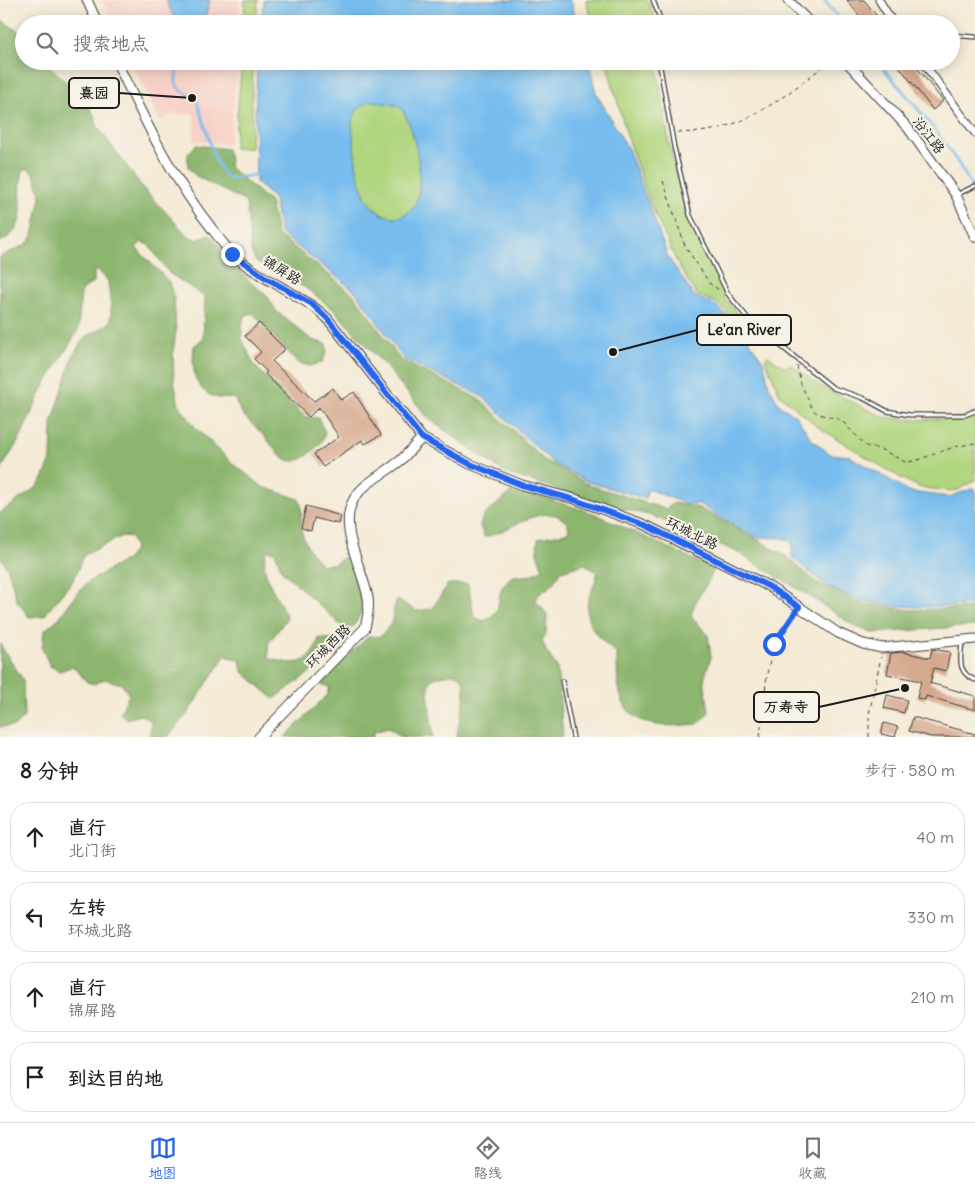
<!DOCTYPE html>
<html lang="zh">
<head>
<meta charset="utf-8">
<style>
	:root { --surface:#fff; --page:#f6f6f6; --text:#202124; --muted:#757577; --line:#e0e0e0; --accent:#2563eb }
	body { margin:0; font-family:Delius,"LXGW WenKai TC",sans-serif; background:var(--page); color:var(--text) }
	.stop { position:absolute; width:15px; height:15px; margin:-11px; border:4px solid #2563eb; border-radius:50%; background:#fff }
	.stop.end { background:#2563eb; border-color:#fff; box-shadow:0 1px 5px #0008 }
	.list { margin:0; padding:0; list-style:none }
	h2 { display:flex; justify-content:space-between; align-items:center; height:65px; margin:0; padding:0 20px; font-size:21px }
	h2 small { font-size:16px; font-weight:400; color:var(--muted) }
	.list li { display:grid; grid-template-columns:32px 1fr auto; gap:15px; align-items:center; box-sizing:border-box; height:70px; margin:0 10px 10px; padding:0 10px; border:1px solid var(--line); border-radius:20px }
	.list b { display:block; font-size:19px; white-space:nowrap }
	.list p { margin:0; font-size:16px; white-space:nowrap; color:var(--muted) }
	.list em { font-size:16px; font-style:normal; color:var(--muted) }
	.icon { flex:none; width:28px; height:28px; fill:none; stroke:currentColor; stroke-width:2; stroke-linecap:round; stroke-linejoin:round }
	.map { position:relative; flex:none; width:975px; height:737px; overflow:hidden }
	.search { position:absolute; background:var(--surface); box-shadow:0 2px 12px #0003; left:15px; right:15px; top:15px; height:55px; display:flex; align-items:center; gap:12px; box-sizing:border-box; padding:0 18px; border-radius:28px; color:var(--muted); font-size:19px }
	.sheet { height:385px; background:var(--surface) }
	nav { display:flex; justify-content:space-around; align-items:center; box-sizing:border-box; height:70px; border-top:1px solid var(--line); background:var(--surface); font-size:14px; color:var(--muted) }
	nav a { display:grid; justify-items:center; gap:2px }
	nav .on { color:var(--accent) }
	.map>svg:first-child { display:block }
</style>
</head>
<body>
<div class="map">
<svg width="975" height="737" viewBox="0 0 975 737">
	<rect width="100%" height="100%" fill="#f7f3e8"/>
	<filter id="ink" filterUnits="userSpaceOnUse"><feTurbulence type="fractalNoise" baseFrequency=".02" numOctaves="2"/><feDisplacementMap in="SourceGraphic" scale="10" xChannelSelector="R" yChannelSelector="G"/><feConvolveMatrix kernelMatrix="1 2 1 2 8 2 1 2 1" color-interpolation-filters="sRGB"/></filter>
	<filter id="wash" filterUnits="userSpaceOnUse"><feTurbulence type="fractalNoise" baseFrequency=".0096" numOctaves="4" result="noise"/><feDisplacementMap in="SourceGraphic" scale="20" xChannelSelector="R" yChannelSelector="G"/><feGaussianBlur stdDeviation="1.12" result="paint"/><feColorMatrix in="noise" values="0 0 0 0 0 0 0 0 0 0 0 0 0 0 0 0 0 1.4 0 .05"/><feComposite in="paint" operator="in"/></filter>
	<g filter="url(#wash)">
		<rect width="100%" height="100%" fill="#f4ead5"/>
		<path fill="#f7d1c7" d="M102,0H239V24H114Z
			M131,61H239L229,145L194,141V114L174,113L160,121Z"/>
		<path fill="#b1d57f" stroke="#66784e" d="M245,0H258L256,24H244Z
			M586,0H647L657,24H593Z
			M242,61H253L251,148H234Z
			M606,61H656L670,149L687,219L706,250L723,290L724,298L750,328L745,331L717,303L697,295L679,267L651,205L630,146Z
			M399,86L427,174L399,256L260,134Z
			M768,356L785,367L791,364L820,386L883,417L914,420L958,418L975,413V480L958,490L947,491L919,487L899,477L818,427L780,395L765,359Z"/>
		<path fill="#8cb66e" stroke="#546945" d="M0,19L24,35V61H45C59,78 96,104 97,126L143,188L187,235L197,240L209,234L252,284L266,294L277,312L312,340L326,344L327,352L322,362L310,366L298,363L253,313L246,315L242,324V339L254,365L305,417L318,418L325,432C323,442 319,446 310,453C288,472 279,453 265,437C251,422 242,418 234,398C229,398 220,399 214,397C192,388 192,366 194,346L203,339L205,297L169,273L149,245L141,242L136,248L169,282L174,299L176,331L173,352L174,381L179,405L195,427L231,462L263,487L299,499C304,511 300,514 301,526C302,542 312,554 322,565L334,564L346,556C362,574 368,607 353,627L344,628L282,571L275,552L267,550C257,573 279,597 287,618L268,644L269,658C294,666 310,667 319,638L335,639L336,645L313,670L274,699L242,671L240,660L225,656L185,717L168,737H150L151,721L141,715L126,719L120,713L129,695L122,684L104,679L95,684L87,682L73,666L60,671L50,666L42,648L44,631L59,618L78,592L90,581L127,559L135,549L131,537L122,536L83,556L74,579L44,616L29,617L17,601L8,569L0,556V513L37,487L44,477L51,460L52,423L73,356L84,338L110,323C113,310 109,295 108,281L98,270L94,272V282L83,289L81,292L78,330L42,390L19,440L0,471V257L27,244L33,236L41,197L34,174L28,169H24C13,195 35,224 0,242Z
			M196,145L227,149L230,159L229,167L270,202L277,234L353,294L401,360L481,400L543,459L589,485L665,509L674,503L699,508L760,541L787,557L816,582L860,603L910,610L975,608V626L872,633L854,626L811,597L735,551L652,516L608,505L505,473L429,419L387,368L333,309L306,288L256,262L251,252L246,202L196,176L188,167V154Z
			M515,489L593,513L714,569C709,586 694,598 691,616L708,635L711,657L704,679L709,712L698,724C666,727 627,731 619,689C617,678 617,666 617,654C599,638 581,624 589,598C592,588 597,582 597,572L585,564L561,571L552,585L537,596L536,601L547,614L546,634L542,640L546,651L557,667L563,737H457C456,726 478,673 452,674C444,675 437,676 430,681L428,693L433,737H402L388,728L374,732L373,737H285L328,694L330,687L321,685L320,681L369,636L380,637L391,624L396,601H400L416,611L432,609L448,584H468L474,617L484,621C509,609 490,595 510,578C515,574 519,577 525,576C531,576 537,572 543,569L537,553L538,539C548,535 560,536 569,531L568,524C565,521 560,516 555,515C531,510 507,533 484,537L480,526L483,516Z
			M0,644L23,680L24,717L15,726L0,727Z"/>
		<path fill="#78bdee" stroke="#4a6c85" fill-rule="evenodd" d="M166,0H210L203,24H171L175,20Z
			M264,0H571L577,24H261Z
			M257,61H588L596,93L628,149L668,257L694,296L717,306L746,336L764,363L769,386L780,406L795,415L812,440L830,454L849,456L910,492L949,497L975,488V605C928,607 870,612 828,586C815,578 803,566 792,557V543L789,540L783,538L756,537L714,514L700,504H686L648,489L645,498L588,482L553,463L483,397L404,359L355,291L280,233L274,199L256,182L255,122ZM372,101L399,106C415,123 426,183 415,205C411,212 401,218 393,217C354,213 356,154 352,124C354,111 360,105 372,101Z"/>
		<g fill="none" stroke-linecap="round" stroke-linejoin="round">
			<path stroke="#78bdee" stroke-width="2.5" d="M824,0L844,24
				M179,61C174,85 172,89 196,98L215,159L225,176L232,178L257,175
				M877,61C913,103 950,143 975,193"/>
		</g>
		<g id="blocks">
			<path fill="#d6a88d" d="M847,0H864L883,24H866Z
				M895,61H912L943,101L933,110Z
				M259,323L285,349L272,361L314,401L333,388L341,400L354,392L381,435L365,444L362,440L323,467L314,454L339,437L319,407L309,417L265,374L267,372L254,359L261,352L245,336Z
				M306,506L341,516L339,524L314,518L311,531L301,528Z
				M932,649L950,652L946,671L934,668L930,683L975,696V710L926,696L925,700L917,698L921,681L887,674L891,653L903,652L930,658Z
				M887,695L907,700L904,713L884,708Z
				M913,717L975,734V737H931L909,731Z
				M884,723L898,727L895,737L881,734Z"/>
		</g>
	</g>
	<g filter="url(#ink)">
		<use href="#blocks" fill-opacity="0" stroke="#3c3b38" stroke-width="1"/>
		<g fill="none" stroke-linecap="round" stroke-linejoin="round">
			<g stroke="#3c3b38" stroke-width="5.5">
				<path id="lane" d="M653,0L662,24
					M951,35L975,37
					M659,61L674,147L690,215L728,294L750,321L833,388L863,398L887,411L910,415H965L975,411
					M956,195L975,186
					M962,641C961,658 956,672 975,680
					M562,681L573,737"/>
			</g>
			<g stroke="#3c3b38" stroke-width="9">
				<path id="street" d="M879,0L894,24
					M922,61L975,133"/>
			</g>
			<g stroke="#3c3b38" stroke-width="11">
				<path id="secondary" d="M87,0L98,24
					M788,0L811,24
					M116,61C145,120 172,179 213,230C219,238 225,247 233,254C261,281 299,292 327,318L422,438L470,464L522,485L575,499L645,525L768,586L838,633L863,644L882,648L975,639
					M846,61L908,128L956,195L975,237
					M259,737L365,628C367,618 370,609 368,598C363,569 337,527 354,499C364,482 386,473 401,460C408,453 415,445 422,438"/>
			</g>
			<path stroke="#3c3b38" stroke-width="1" stroke-dasharray="4 4" stroke-linecap="butt" d="M678,132C738,137 785,96 830,61
				M663,181L685,246L710,284L721,291
				M797,366L801,384L813,410L818,414L838,419L844,423L866,446L880,449L905,462L915,461L954,447L975,443
				M760,737L767,674L774,644L794,614
				M869,737V714L881,657"/>
			<use href="#lane" stroke="#fff" stroke-width="3"/>
			<use href="#street" stroke="#fff" stroke-width="7"/>
			<use href="#secondary" stroke="#fff" stroke-width="9"/>
		</g>
	</g>
	<g fill="none" stroke-linecap="round" stroke-linejoin="round" filter="url(#ink)">
		<path stroke="#2563eb" stroke-width="6" d="M232,254L266,278L312,304L327,318L422,438L470,464L522,485L575,500L645,525L768,586L799,607L774,644"/>
	</g>
	<g text-anchor="middle" stroke-width="4" stroke-linejoin="round" paint-order="stroke">
		<g font-size="14" fill="#1c1c1c" stroke="#f7f3e8">
			<text transform="translate(929 135) rotate(53)" y="5">沿江路</text>
			<text transform="translate(282 270) rotate(31)" y="5">锦屏路</text>
			<text transform="translate(692 533) rotate(26)" y="5">环城北路</text>
			<text transform="translate(328 646) rotate(-45)" y="5">环城西路</text>
		</g>
	</g>
	<path fill="none" stroke="#1c1c1c" stroke-width="2" d="M192 98L119 93M613 352L697 330M905 688L819 707"/>
	<g fill="#1c1c1c" stroke="#f7f3e8" stroke-width="2">
		<circle cx="192" cy="98" r="5"/>
		<circle cx="613" cy="352" r="5"/>
		<circle cx="905" cy="688" r="5"/>
	</g>
	<g fill="#f7f3e8" stroke="#1c1c1c" stroke-width="2">
		<rect x="69" y="78" width="50" height="30" rx="5"/>
		<rect x="697" y="315" width="94" height="30" rx="5"/>
		<rect x="754" y="692" width="65" height="30" rx="5"/>
	</g>
	<g font-size="15" text-anchor="middle" font-weight="bold" fill="#1c1c1c">
		<text x="94" y="98">熹园</text>
		<text x="744" y="335">Le'an River</text>
		<text x="786" y="712">万寿寺</text>
	</g>
</svg>
<div class="stop" style="left:774px;top:644px"></div>
<div class="stop end" style="left:232px;top:254px"></div>
<div class="search"><svg class="icon" aria-label="search" viewBox="0 0 24 24"><circle cx="10" cy="10" r="6"/><path d="M15 15l6 6"/></svg>搜索地点</div>
</div>
<section class="sheet">
<h2>8 分钟<small>步行 · 580 m</small></h2>
<ul class="list">
<li><svg class="icon" aria-label="ahead" viewBox="0 0 24 24"><path d="M12 20V5M6 11l6-6 6 6"/></svg><div><b>直行</b><p>北门街</p></div><em>40 m</em></li>
<li><svg class="icon" aria-label="left" viewBox="0 0 24 24"><path d="M17 20v-9H6M10 6l-5 5 5 5"/></svg><div><b>左转</b><p>环城北路</p></div><em>330 m</em></li>
<li><svg class="icon" aria-label="ahead" viewBox="0 0 24 24"><path d="M12 20V5M6 11l6-6 6 6"/></svg><div><b>直行</b><p>锦屏路</p></div><em>210 m</em></li>
<li><svg class="icon" aria-label="arrive" viewBox="0 0 24 24"><path d="M6 21V4h12l-3 4 3 4H6"/></svg><div><b>到达目的地</b></div></li>
</ul>
</section>
<nav>
<a class="on"><svg class="icon" aria-label="map" viewBox="0 0 24 24"><path d="M3 6l6-2 6 2 6-2v14l-6 2-6-2-6 2zM9 4v14M15 6v14"/></svg>地图</a>
<a><svg class="icon" aria-label="directions" viewBox="0 0 24 24"><path d="M12 3l9 9-9 9-9-9zM9 14v-3h6M13 9l2 2-2 2"/></svg>路线</a>
<a><svg class="icon" aria-label="saved" viewBox="0 0 24 24"><path d="M7 4h10v16l-5-4-5 4z"/></svg>收藏</a>
</nav>
</body>
</html>
